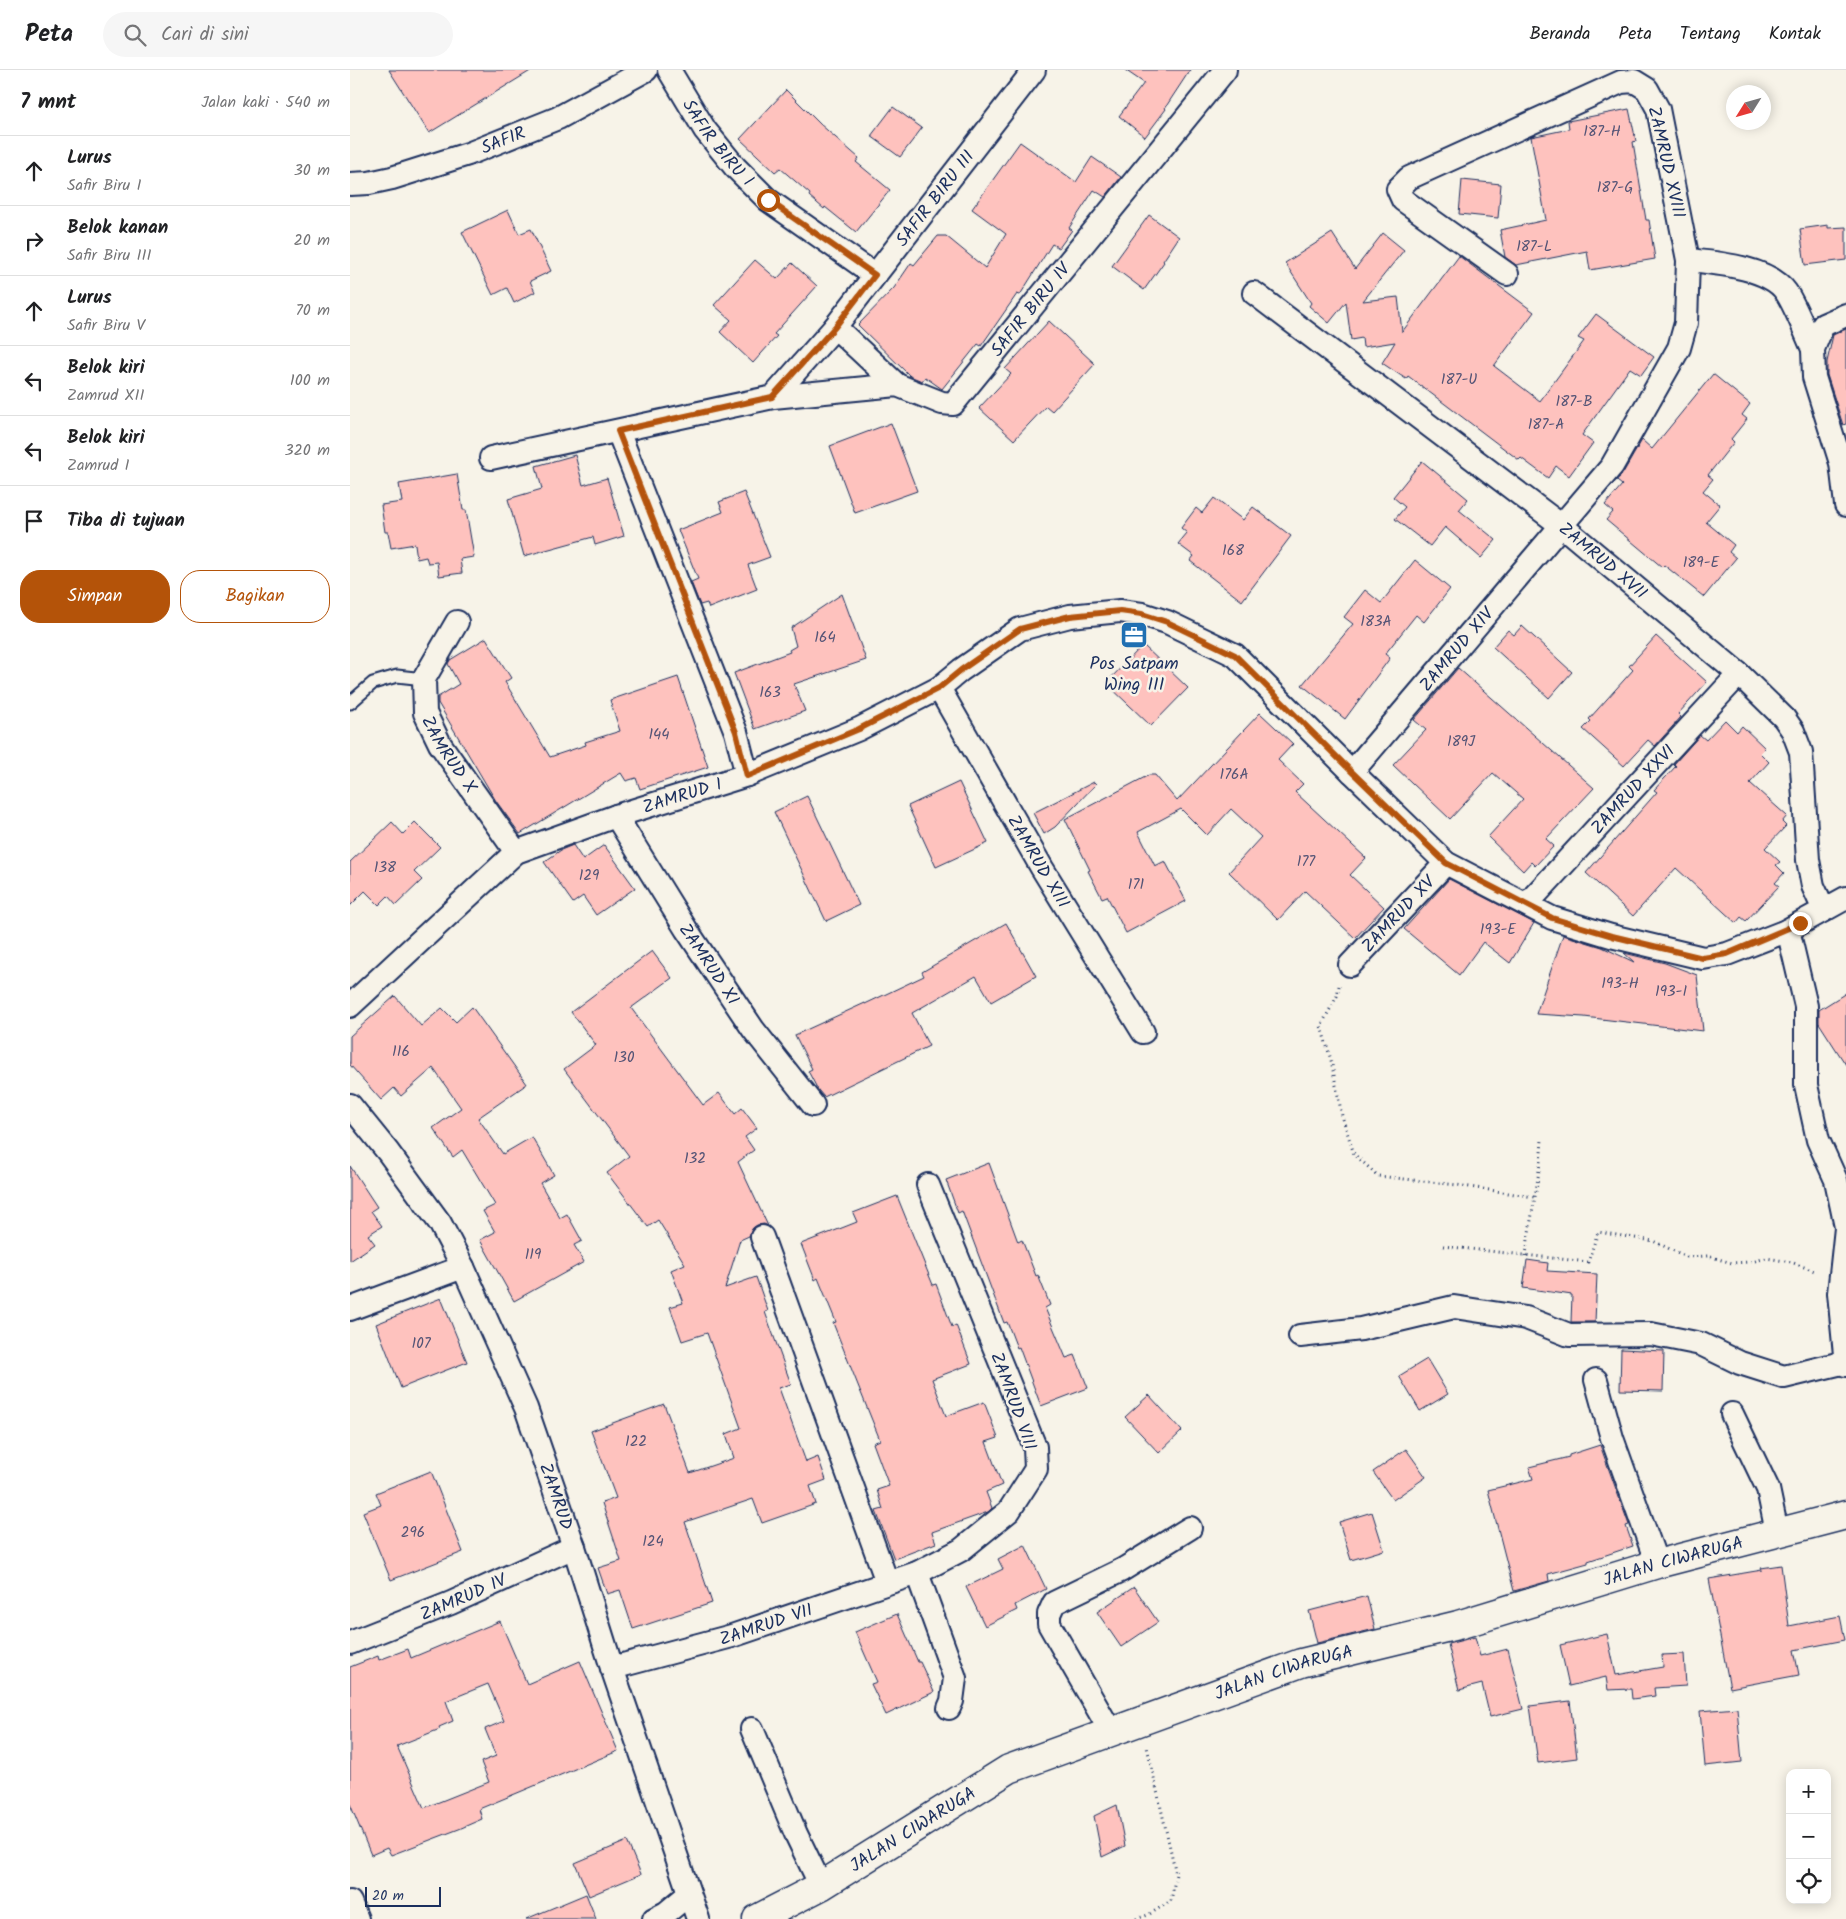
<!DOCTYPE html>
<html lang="id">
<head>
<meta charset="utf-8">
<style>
	:root { --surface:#fff; --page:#f6f6f6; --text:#202124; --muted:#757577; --line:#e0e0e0; --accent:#b45309 }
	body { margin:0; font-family:Kalam,sans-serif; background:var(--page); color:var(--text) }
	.controls { position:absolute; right:15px; bottom:15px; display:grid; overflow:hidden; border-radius:10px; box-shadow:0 2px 12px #0003 }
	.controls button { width:45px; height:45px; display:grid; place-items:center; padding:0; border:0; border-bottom:1px solid var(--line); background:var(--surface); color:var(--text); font:25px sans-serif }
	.compass { position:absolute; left:1376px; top:15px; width:45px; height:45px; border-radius:50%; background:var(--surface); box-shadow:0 2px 12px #0003; rotate:233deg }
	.scale { position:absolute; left:15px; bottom:12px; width:76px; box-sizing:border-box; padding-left:5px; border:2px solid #1b2f5e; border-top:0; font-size:14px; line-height:18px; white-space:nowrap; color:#1b2f5e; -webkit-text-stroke:4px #f7f3e8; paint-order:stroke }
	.stop { position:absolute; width:15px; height:15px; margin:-11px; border:4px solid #b45309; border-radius:50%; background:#fff }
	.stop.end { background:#b45309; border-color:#fff; box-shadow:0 1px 5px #0008 }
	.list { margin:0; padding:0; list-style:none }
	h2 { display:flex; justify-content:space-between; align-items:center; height:65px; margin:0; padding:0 20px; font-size:21px }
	h2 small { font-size:16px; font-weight:400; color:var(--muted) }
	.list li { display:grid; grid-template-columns:32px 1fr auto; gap:15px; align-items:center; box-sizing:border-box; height:70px; padding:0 20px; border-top:1px solid var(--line) }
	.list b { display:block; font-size:19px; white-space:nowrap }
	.list p { margin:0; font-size:16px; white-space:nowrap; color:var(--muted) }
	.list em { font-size:16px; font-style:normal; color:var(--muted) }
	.actions { display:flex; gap:10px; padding:15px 20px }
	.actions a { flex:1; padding:11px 0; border:1px solid var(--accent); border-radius:20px; text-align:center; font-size:18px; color:var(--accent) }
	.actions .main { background:var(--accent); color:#fff }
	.icon { flex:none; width:28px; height:28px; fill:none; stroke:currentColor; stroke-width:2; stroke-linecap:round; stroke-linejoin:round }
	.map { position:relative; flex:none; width:1496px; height:1849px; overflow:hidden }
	header { display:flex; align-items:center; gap:30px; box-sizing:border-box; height:70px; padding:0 25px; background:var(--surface); border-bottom:1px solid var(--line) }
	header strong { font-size:24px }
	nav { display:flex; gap:28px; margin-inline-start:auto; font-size:18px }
	.search { width:350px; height:45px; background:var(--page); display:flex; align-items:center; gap:12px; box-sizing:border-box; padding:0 18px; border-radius:28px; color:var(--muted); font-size:19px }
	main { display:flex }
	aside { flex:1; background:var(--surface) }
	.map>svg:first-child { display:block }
</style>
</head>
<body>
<header>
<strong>Peta</strong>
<div class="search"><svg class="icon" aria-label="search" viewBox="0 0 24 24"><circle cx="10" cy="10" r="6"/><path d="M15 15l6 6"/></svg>Cari di sini</div>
<nav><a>Beranda</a><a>Peta</a><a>Tentang</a><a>Kontak</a></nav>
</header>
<main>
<aside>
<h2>7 mnt<small>Jalan kaki · 540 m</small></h2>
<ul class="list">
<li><svg class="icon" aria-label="ahead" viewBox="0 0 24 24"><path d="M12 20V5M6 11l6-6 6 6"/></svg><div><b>Lurus</b><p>Safir Biru I</p></div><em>30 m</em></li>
<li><svg class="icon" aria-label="right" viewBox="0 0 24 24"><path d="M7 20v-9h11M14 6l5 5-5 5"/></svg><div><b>Belok kanan</b><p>Safir Biru III</p></div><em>20 m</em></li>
<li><svg class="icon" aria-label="ahead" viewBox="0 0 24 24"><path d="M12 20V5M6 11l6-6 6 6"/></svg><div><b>Lurus</b><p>Safir Biru V</p></div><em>70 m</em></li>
<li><svg class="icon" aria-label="left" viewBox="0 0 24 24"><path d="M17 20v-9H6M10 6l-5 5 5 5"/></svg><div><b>Belok kiri</b><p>Zamrud XII</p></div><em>100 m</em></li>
<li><svg class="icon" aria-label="left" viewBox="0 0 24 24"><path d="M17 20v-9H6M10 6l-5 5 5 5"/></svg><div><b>Belok kiri</b><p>Zamrud I</p></div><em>320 m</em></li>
<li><svg class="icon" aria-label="arrive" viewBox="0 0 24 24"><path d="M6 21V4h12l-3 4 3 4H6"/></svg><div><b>Tiba di tujuan</b></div></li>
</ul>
<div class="actions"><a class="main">Simpan</a><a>Bagikan</a></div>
</aside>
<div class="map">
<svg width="1496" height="1849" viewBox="0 0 1496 1849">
	<rect width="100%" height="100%" fill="#f7f3e8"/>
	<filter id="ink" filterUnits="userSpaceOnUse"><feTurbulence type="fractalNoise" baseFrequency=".02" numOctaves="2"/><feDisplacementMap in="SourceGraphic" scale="10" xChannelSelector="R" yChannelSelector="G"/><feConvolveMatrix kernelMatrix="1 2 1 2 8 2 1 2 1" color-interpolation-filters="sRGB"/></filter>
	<g filter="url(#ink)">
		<path fill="#fec2be" stroke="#1b2f5e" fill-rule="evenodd" d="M39,0H182L79,63Z
			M775,0H840L815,38L816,39L795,67L769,46L794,13Z
			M436,20L470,54L509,88L506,92L540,120L506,162L475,137L474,139L459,126L460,124L430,98L425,102L390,69Z
			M543,37L572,58L550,87L521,66Z
			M1279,39L1286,71L1283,72L1296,150H1299L1305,189L1240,200L1237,181L1166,195L1155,187L1150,160L1196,150L1181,67L1219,59L1218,51Z
			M670,72L726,112L742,87L771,107L755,127L744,120L719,158L722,160L709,178L702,174L670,225L667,224L631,276L628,274L592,319L575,307L572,311L560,306L508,255L544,218L561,193L564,195L588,166H596L635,198L656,164L622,139Z
			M1112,110L1151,114L1148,148L1109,144Z
			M158,140L169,164L181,159L201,201L180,211L185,222L164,233L157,218L143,225L112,162Z
			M799,145L829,167L813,191L814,192L794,220L762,196Z
			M1478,155V158L1496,157V190L1455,195L1450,159Z
			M982,163L1005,199L1033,163L1054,180L1013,231L1048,227L1052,262L1109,186L1184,242L1144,296L1190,331L1234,271L1228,268L1246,244L1304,287L1291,305L1280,298L1257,330L1232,365L1243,373L1219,406L1206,396L1198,408L1171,388L1169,390L1058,306L1056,309L1032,293L1045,272L1013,277L1012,268L1001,270L996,232L979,253L959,236L961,233L935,193Z
			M405,190L427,209L442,193L467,216L424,264L427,266L403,293L370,262L381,250L364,235Z
			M699,251L745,294L702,341L696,336L664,370L629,338L661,304L655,299Z
			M1496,259V354L1493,355L1477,305V292L1483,265Z
			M1363,304L1400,334L1392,345L1397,349L1381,369L1384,372L1358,405L1363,409L1353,421L1370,435L1356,452L1384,475L1379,482L1386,488L1354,527L1314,495L1312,497L1256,450L1263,442L1255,435L1272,415L1267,411L1273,403L1292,370L1302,379Z
			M541,353L567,421L505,443L480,376Z
			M225,385L233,415L257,408L274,466L245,475L243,467L174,486L158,429L192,419L186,396Z
			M1072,391L1118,429L1109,440L1146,470L1131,488L1095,457L1080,476L1045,449L1055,437L1043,427Z
			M107,404L113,440H116L124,487L110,489L112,503L89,506L87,492L78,493L76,487L67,489L65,474L41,478L38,462H35L31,435L52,432L49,414Z
			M394,422L420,487L398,495L407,519L359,538L357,533L350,535L341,512L348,509L328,460L373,442L369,432Z
			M864,428L893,450L903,437L941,466L892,531L840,491L844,486L828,474L837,463L831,458L846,438L852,443Z
			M1065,490L1100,519L1074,552L1066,545L1035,584L1040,588L995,649L952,615L1003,554L994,547L1015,520L1031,533Z
			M492,524L516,590L444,614L455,641L405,659L384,603L440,582L439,580L446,576L441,558Z
			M1172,556L1222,602L1199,628L1143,577L1158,560L1164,565Z
			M1306,566L1357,612L1328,644L1331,647L1305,676L1298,670L1274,696L1233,659L1241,651L1239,649L1283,600L1279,596Z
			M136,568L161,608L155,612L200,687L236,675L235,672L270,661L260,630L328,607L358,697L290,719L286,708L276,711L271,703L170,764L146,731L88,633V627L109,614L98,594L100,590Z
			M793,575L838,618L801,656L756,613Z
			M1108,598L1244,718L1196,769L1204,776L1185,796L1181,792L1173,801L1138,767L1173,729L1143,703L1100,749L1043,695L1076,660L1064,650Z
			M910,643L943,674L928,690L953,714L945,722L1016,788L1000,805L1034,837L1005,868L955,821L928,850L879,802L911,767L881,739L857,765L831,739L788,762L805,796L815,791L836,831L776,863L757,826L752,828L738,801L740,800L715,749L799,705H805L827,731Z
			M1375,650L1387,662L1392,656L1415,678L1410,683L1419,692L1400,713L1437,746L1432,752L1436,756L1415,778L1430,792L1426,795L1434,803L1425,813L1429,816L1396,851L1391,847L1386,853L1326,798L1283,846L1236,803L1307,722L1304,720L1326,696L1324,694L1350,665L1356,670Z
			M609,712L638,773L586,797L558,736Z
			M744,712L746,714L705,757L694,764L683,743Z
			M457,726L509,835L476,851L424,742Z
			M42,752L53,764L65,752L90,777L64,802L72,810L46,835L38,826L29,835L15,821L0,836V792Z
			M223,775L233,790L254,775L285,818L246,845L233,826L223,833L194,792L211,780Z
			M1099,809L1184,853L1160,893L1133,872L1109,905L1054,859Z
			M656,853L686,906L641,932L626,906L562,943L579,976L474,1027L468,1020L458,1001L462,999L445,965L515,933V934L574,906L572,902Z
			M1213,865L1252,877L1284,892L1274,883L1315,893L1347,905L1353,961L1234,947L1186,944Z
			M302,881L322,908L281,938L353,1035L369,1023L385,1044L392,1038L407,1058L395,1067L404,1080L388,1092L418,1156L414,1154L407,1155L402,1159L399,1166L390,1170L375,1218L406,1207L418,1241L415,1242L441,1314L429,1318L456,1392L468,1387L476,1410L460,1416L466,1434L412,1453L403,1429L335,1452L362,1533L283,1559L270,1520L257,1524L248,1498L271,1491L252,1433L266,1428L241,1361L314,1334L340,1403L384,1388L376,1364L391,1358L357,1263L332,1271L320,1237L333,1233L321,1200L335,1194L308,1150L298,1157L257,1103L279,1086L214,999L246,975L221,942Z
			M1496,923V995L1469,953V940Z
			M45,926L71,956L92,938L106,952L122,937L177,1014L128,1048L153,1084L182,1067L204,1105L190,1113L210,1148L217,1144L232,1171L224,1175L234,1192L164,1231L130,1170L145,1162L133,1141L145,1135L112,1080L103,1087L83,1058L111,1038L83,998L51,1026L44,1018L31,1030L0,995V966Z
			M639,1093L668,1172L672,1170L686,1206L688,1205L700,1235L695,1238L716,1288L725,1285L738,1318L691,1336L669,1277L667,1278L657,1252L654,1253L612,1141L608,1143L596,1110Z
			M0,1096L27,1137L21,1141L32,1156L18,1165L25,1174L0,1191Z
			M547,1126L583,1215L586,1214L602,1257L606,1255L621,1294L582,1309L596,1346L634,1332L648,1368L636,1372L652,1415L636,1422L642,1438L638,1442L582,1462L586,1473L544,1489L526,1441L533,1439L527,1420L539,1416L523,1373L530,1370L483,1253L486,1252L468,1208L465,1210L451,1174L507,1152L503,1143Z
			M1177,1190L1198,1193L1197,1201L1247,1204L1245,1252H1221L1222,1225L1173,1218Z
			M91,1228L117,1292L51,1318L26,1254Z
			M1271,1279L1314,1281L1313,1321L1270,1320Z
			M1077,1289L1098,1324L1070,1341L1049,1306Z
			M799,1325L832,1361L809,1383L775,1347Z
			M1250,1375L1279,1455L1276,1456L1283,1476L1238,1491V1493L1198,1504L1199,1511L1164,1521L1138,1420L1183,1409L1179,1397L1219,1387V1385Z
			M1056,1379L1076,1407L1043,1430L1023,1402Z
			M81,1401L113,1482L41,1510L13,1442L31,1435L26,1423Z
			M1022,1442L1034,1480L1001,1490L989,1452Z
			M675,1475L696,1519L665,1535L667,1540L635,1556L616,1517L653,1499L648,1489Z
			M1431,1495L1439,1556L1490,1546L1495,1570L1444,1580L1449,1605L1380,1618L1359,1509L1412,1500L1411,1498Z
			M784,1517L808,1552L771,1577L747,1542Z
			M1017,1526L1025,1559L967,1573L959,1541Z
			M547,1544L568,1592H570L584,1622L536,1645L521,1614L527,1612L505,1562Z
			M150,1551L177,1614L230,1591L268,1681L129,1739L132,1749L109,1759L41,1785L37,1778L21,1785L0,1734V1597L28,1586L29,1590L58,1579L61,1588ZM138,1614L154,1651L135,1659L146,1686L131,1692L139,1712L74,1738L47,1676L90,1659L89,1657L103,1651L96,1631Z
			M1257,1564L1266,1605L1313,1597L1312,1585L1334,1584L1336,1616L1304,1618L1305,1626L1282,1629L1281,1619L1258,1620L1256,1607L1219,1616L1210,1575Z
			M1125,1567L1130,1586L1158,1579L1173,1639L1140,1647L1132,1614L1109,1620L1098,1574Z
			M1220,1631L1227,1688L1188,1693L1180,1636Z
			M1387,1638L1392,1692L1355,1696L1350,1641Z
			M767,1735L775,1776L752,1787L744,1746Z
			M277,1771L291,1804L239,1826L225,1793Z
			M236,1824L246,1849H176Z"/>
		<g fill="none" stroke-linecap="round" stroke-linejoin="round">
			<g stroke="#1b2f5e" stroke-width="15">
				<path id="lane" d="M0,633L23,613L47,606L74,609"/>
			</g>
			<g stroke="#1b2f5e" stroke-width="26">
				<g id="street">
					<path id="s1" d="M319,0L355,60L385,97L418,130L525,205"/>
					<path id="s2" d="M0,114L19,113L42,108L118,84L208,48L296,0"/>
					<path d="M1338,190C1366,193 1419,197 1436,222C1446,237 1455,262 1463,279"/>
					<path id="s3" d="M904,223L1212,456L1389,604L1434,648L1443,661L1451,682L1458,790L1463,816L1474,840"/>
					<path d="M1496,245L1473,255L1463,279L1464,307L1491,393L1496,435"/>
					<path d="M485,257L547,315"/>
					<path id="s4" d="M423,327L547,315L592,333L603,334L875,0"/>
					<path d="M268,361L386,662L397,705"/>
					<path id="s5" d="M141,388L423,327L485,257L684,0"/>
					<path id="s6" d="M107,552L74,609L75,643L90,674L166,782"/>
					<path id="s7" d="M589,618L692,798L793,962"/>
					<path id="s8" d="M1002,702L1262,396L1329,278L1336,253L1338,190L1308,39L1297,19L1284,11L1271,12L1059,108L1048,119L1053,130L1157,204"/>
					<path id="s9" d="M266,746L336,859L403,959L463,1035"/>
					<path id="s10" d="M1177,834L1389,604"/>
					<path d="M1436,861L1440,868L1456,936V1015L1468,1070L1486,1110L1496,1157"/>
					<path id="s11" d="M1000,895L1096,793"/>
					<path id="s12" d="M0,936L166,782L266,746L397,705L509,659L589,618L611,600L670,559L720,546L770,541L792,544L817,552L885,585L1002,702L1096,793L1202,848L1261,866L1353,888L1377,884L1436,861L1496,828"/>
					<path id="s13" d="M0,1035L38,1082L90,1153L113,1197L176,1338L224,1477L262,1598L348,1849"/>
					<path d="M1496,1158L1489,1223L1496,1295"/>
					<path d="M412,1167L537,1512"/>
					<path d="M0,1239L113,1197"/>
					<path d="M950,1266L1011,1259L1104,1237L1176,1248L1219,1265L1301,1264L1351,1274L1390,1293L1434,1307L1496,1292"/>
					<path d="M1246,1310L1262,1368L1307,1494"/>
					<path d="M1382,1344L1418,1419L1427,1462"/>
					<path d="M567,1503L605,1608L602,1631L599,1638"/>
					<path id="s14" d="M0,1573L101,1533L224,1477"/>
					<path id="s15" d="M262,1598L382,1566L567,1503L611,1480L659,1441L686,1399L685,1377L578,1115"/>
					<path d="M402,1659L446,1764L471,1816"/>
					<path d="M761,1662L699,1554V1544L704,1533L772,1500L840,1458"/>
					<path d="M0,1832L7,1849"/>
					<path d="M304,1849L316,1843L339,1824"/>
				</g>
			</g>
			<g stroke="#1b2f5e" stroke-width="31">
				<g id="secondary">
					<path id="s16" d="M407,1849L471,1816L659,1699L951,1593L1108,1555L1307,1494L1496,1445"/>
				</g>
			</g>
			<path stroke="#1b2f5e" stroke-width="3" stroke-dasharray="1 4" stroke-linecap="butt" d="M989,916L987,926L971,956L981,990L992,1046L1004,1084L1028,1106L1107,1115L1184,1127
				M1093,1176L1238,1192L1248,1162L1303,1171L1337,1187L1358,1186L1382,1193L1402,1192L1416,1188L1441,1192L1467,1202
				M1176,1186C1180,1147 1190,1109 1192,1069
				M786,1849L798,1845L821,1831L826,1804L797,1677"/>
			<use href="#lane" stroke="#f7f3e8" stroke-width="11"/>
			<use href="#street" stroke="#f7f3e8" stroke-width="22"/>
			<use href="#secondary" stroke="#f7f3e8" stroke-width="28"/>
		</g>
	</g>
	<g fill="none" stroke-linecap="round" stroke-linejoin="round" filter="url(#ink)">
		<path stroke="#b45309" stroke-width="6" d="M418,130L525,205L485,257L422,327L268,361L386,662L397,706L509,659L589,618L611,600L670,559L720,546L770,541L792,544L817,552L885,585L1002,702L1096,793L1202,848L1262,866L1353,888L1377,884L1450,853"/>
	</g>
	<defs>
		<g id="office-square" transform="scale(1.4375)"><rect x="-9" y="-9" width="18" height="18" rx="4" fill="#1f6fb2" stroke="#f7f3e8"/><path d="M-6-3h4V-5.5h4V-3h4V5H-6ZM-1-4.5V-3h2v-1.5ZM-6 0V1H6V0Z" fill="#fff"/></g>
	</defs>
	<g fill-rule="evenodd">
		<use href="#office-square" x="784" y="565"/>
	</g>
	<g text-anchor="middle" stroke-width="5" stroke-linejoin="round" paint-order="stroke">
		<g font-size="15" fill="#545476">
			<text x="1252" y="66">187-H</text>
			<text x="1265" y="122">187-G</text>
			<text x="1184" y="181">187-L</text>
			<text x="1109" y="314">187-U</text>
			<text x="1224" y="336">187-B</text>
			<text x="1196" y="359">187-A</text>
			<text x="883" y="485">168</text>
			<text x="1351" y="497">189-E</text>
			<text x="1026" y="556">183A</text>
			<text x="475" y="572">164</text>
			<text x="420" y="627">163</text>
			<text x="309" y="669">144</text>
			<text x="1111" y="676">189J</text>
			<text x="884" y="709">176A</text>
			<text x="956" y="796">177</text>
			<text x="35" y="802">138</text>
			<text x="239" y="810">129</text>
			<text x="786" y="819">171</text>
			<text x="1148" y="864">193-E</text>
			<text x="1270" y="918">193-H</text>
			<text x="1321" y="926">193-I</text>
			<text x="51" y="986">116</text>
			<text x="274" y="992">130</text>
			<text x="345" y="1093">132</text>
			<text x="183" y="1189">119</text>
			<text x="71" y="1278">107</text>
			<text x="286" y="1376">122</text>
			<text x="63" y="1467">296</text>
			<text x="303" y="1476">124</text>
		</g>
		<g font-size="18" fill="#1b2f5e" stroke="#f7f3e8">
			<text dy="6" stroke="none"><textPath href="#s2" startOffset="160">SAFIR</textPath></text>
			<text dy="6" stroke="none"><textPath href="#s1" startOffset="88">SAFIR BIRU I</textPath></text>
			<text transform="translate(1317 92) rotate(77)" y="6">ZAMRUD XVIII</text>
			<text dy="6" stroke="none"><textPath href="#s5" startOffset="545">SAFIR BIRU III</textPath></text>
			<text dy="6" stroke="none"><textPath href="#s4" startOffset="306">SAFIR BIRU IV</textPath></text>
			<text dy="6" stroke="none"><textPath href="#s3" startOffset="440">ZAMRUD XVII</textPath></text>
			<text dy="6" stroke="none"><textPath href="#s8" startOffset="161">ZAMRUD XIV</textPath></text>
			<text dy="6" stroke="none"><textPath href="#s6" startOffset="148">ZAMRUD X</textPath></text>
			<text dy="6" stroke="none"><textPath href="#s10" startOffset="156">ZAMRUD XXVI</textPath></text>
			<text dy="6" stroke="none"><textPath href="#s12" startOffset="402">ZAMRUD I</textPath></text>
			<text dy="6" stroke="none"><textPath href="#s7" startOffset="200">ZAMRUD XIII</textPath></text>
			<text dy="6" stroke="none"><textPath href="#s11" startOffset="70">ZAMRUD XV</textPath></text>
			<text dy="6" stroke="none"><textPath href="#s9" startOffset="175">ZAMRUD XI</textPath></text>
			<text transform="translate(664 1331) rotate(70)" y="6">ZAMRUD VIII</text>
			<text dy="6" stroke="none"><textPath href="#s13" startOffset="446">ZAMRUD</textPath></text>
			<text dy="6" stroke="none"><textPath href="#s16" startOffset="990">JALAN CIWARUGA</textPath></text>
			<text dy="6" stroke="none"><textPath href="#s14" startOffset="122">ZAMRUD IV</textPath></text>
			<text dy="6" stroke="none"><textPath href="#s15" startOffset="160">ZAMRUD VII</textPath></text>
			<text dy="6" stroke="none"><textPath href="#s16" startOffset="585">JALAN CIWARUGA</textPath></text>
			<text dy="6" stroke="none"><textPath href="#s16" startOffset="180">JALAN CIWARUGA</textPath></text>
		</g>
		<g font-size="18" fill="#1b2f5e" stroke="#f7f3e8">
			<text x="784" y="599">Pos Satpam<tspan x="784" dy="21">Wing III</tspan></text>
		</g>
	</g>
</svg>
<div class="controls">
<button>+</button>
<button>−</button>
<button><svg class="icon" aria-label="locate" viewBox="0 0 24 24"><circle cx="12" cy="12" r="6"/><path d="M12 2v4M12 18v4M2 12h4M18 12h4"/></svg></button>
</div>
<svg class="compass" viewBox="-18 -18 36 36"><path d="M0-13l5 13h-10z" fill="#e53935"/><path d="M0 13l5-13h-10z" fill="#757577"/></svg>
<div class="scale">20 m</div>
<div class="stop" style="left:418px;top:130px"></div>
<div class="stop end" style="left:1450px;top:853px"></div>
</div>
</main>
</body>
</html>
